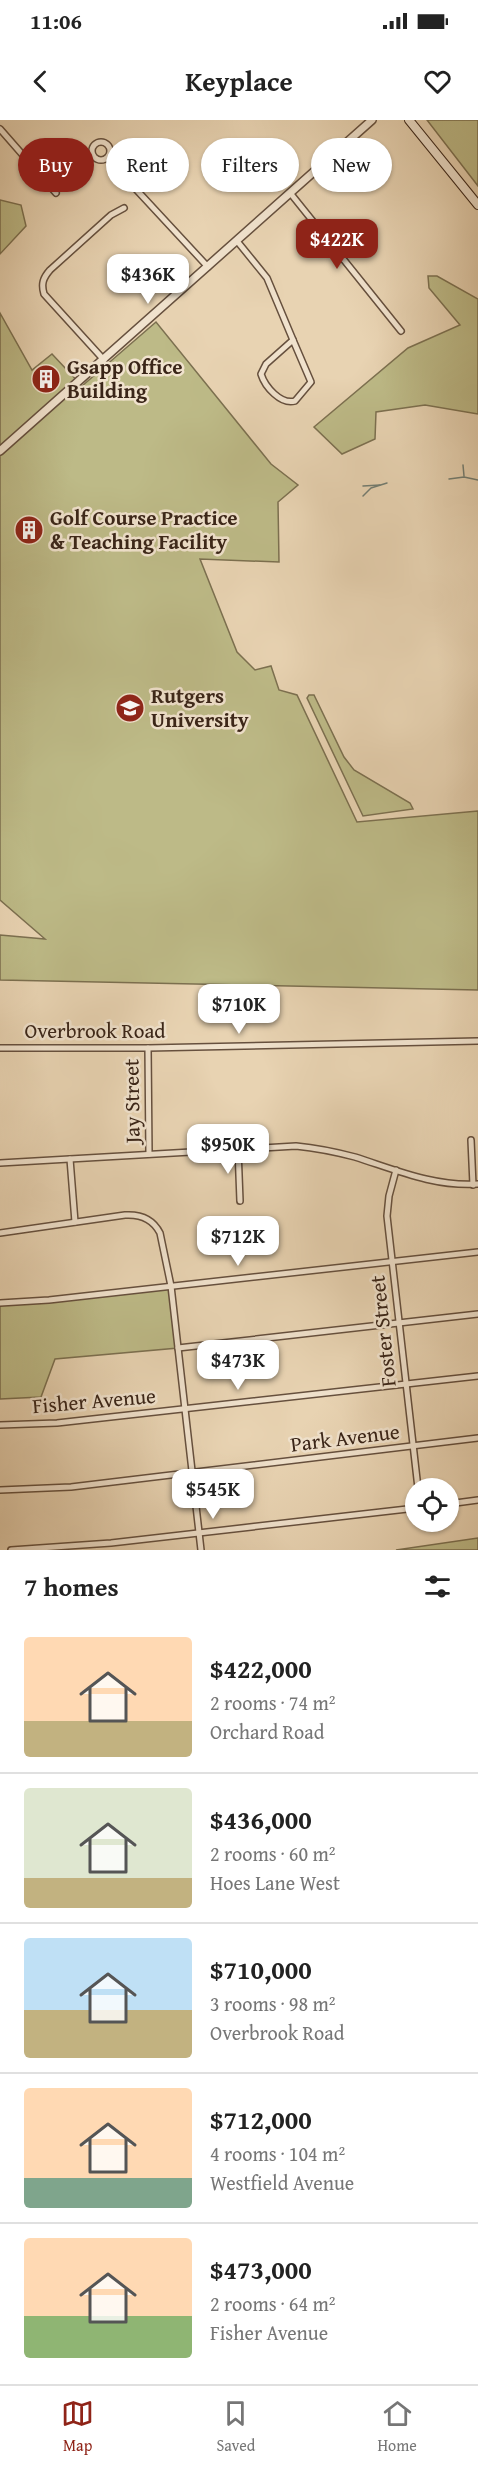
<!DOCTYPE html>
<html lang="en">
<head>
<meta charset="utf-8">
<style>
  body { margin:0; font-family:"Gentium Book Plus",serif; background:#f6f6f6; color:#222; height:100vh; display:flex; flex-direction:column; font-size:22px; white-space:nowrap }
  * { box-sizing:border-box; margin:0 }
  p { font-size:20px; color:#767676 }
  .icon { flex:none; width:33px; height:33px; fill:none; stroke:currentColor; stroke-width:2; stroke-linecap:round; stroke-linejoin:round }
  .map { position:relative; height:1430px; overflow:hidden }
  .drawer { display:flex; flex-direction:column; background:#fff; flex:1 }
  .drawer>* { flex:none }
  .hud { position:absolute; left:18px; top:18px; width:442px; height:54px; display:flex; gap:12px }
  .tools { position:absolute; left:405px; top:1358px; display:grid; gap:12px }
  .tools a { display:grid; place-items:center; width:54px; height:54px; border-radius:50%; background:#fff; box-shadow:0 2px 4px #0004; font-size:30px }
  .price { position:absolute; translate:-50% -51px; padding:0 14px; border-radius:12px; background:#fff; color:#222; font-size:20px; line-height:39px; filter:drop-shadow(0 2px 3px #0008) }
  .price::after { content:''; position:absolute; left:50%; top:36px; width:18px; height:14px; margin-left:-9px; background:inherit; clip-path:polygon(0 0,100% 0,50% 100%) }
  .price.active { background:#8f2418; color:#fff }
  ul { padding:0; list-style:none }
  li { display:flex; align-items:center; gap:18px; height:150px; padding:0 24px }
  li+li { border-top:2px solid #e0e0e0 }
  li span { display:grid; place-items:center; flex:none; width:168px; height:120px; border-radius:6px; color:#555 }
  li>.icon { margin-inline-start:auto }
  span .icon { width:72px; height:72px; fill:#fffc; stroke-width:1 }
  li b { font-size:26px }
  h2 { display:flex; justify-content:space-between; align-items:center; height:72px; padding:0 24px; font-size:26px }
  .tag { padding:0 21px; border-radius:27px; background:#fff; box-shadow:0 2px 4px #0004; font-size:21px; line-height:54px }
  .tag.active { background:#8f2418; color:#fff }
  .status { display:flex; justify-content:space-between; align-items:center; height:42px; padding:0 30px; background:#fff; direction:ltr }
  .status svg { height:16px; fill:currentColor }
  header { display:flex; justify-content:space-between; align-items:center; height:78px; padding:0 24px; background:#fff; font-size:27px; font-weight:700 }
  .tab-bar { display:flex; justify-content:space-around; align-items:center; height:84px; border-top:2px solid #e0e0e0; background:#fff; font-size:16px; color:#767676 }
  .tab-bar a { display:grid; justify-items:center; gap:3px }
  .tab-bar .active { color:#8f2418 }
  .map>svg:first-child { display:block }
</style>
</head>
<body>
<div class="status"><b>11:06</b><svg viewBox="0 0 49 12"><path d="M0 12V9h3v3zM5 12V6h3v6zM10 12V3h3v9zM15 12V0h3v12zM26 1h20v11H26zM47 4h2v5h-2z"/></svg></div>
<header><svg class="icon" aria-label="back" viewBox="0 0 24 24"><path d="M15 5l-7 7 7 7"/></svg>Keyplace<svg class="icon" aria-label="heart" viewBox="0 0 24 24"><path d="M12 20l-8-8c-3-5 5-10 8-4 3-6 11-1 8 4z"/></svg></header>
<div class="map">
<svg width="478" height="1430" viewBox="0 0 478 1430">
  <rect width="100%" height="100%" fill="#e8d3b2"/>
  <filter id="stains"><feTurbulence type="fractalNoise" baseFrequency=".00333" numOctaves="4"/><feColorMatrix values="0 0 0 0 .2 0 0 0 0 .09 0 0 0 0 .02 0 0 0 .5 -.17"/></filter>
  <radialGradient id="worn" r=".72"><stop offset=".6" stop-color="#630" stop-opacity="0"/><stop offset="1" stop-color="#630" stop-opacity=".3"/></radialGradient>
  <g fill="#bdba87" stroke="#7c7050" stroke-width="1.5">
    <path d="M427,0H478V66Z"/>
    <path d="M0,80L21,85L26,106L0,134Z"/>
    <path d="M428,156H437L478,179V294L425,285L376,292L375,319L342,334L314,307L408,228L460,205L429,168Z"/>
    <path d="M0,193L32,250L52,234L82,266L156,202L271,344L298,365L278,382L279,442L200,439L237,532L255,550L271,546L279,570L297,575L357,702L478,691V870L0,860V815L45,819L0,780Z"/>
    <path d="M309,575H314L344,637L354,650L410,683L413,689L363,696L307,578Z"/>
    <path d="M170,1167L178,1228L55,1239L41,1277L0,1279V1182Z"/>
    <path d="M478,1418V1430H396Z"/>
  </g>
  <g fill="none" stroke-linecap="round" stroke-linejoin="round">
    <g stroke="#727d72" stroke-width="1.5">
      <path d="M463,345L464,356"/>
      <path d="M449,359L464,357L478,360"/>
      <path d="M363,366L380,365"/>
      <path d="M363,376L371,368L387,363"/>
    </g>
    <g stroke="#66503e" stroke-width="8">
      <g id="minor">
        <path d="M0,9L56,73"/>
        <circle cx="101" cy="31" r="9"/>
        <path d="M107,38L208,147"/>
        <path d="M291,74L401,211"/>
        <path d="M237,121L267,158L293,220"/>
        <path d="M293,220L311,262L295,281C281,285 265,267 261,254L266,244Z"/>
        <path d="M104,240L44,174C41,164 43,158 50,150L111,95L124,88"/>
        <path d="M0,928H148L478,921"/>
        <path d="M148,928L149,1034"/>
        <path d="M471,1020L473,1065"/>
        <path d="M238,1029L240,1081"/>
        <path d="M70,1039L75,1102"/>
        <path d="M0,1043L296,1026C316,1028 336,1032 355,1037C396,1050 435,1067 478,1064"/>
        <path d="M396,1050L389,1076L387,1096L418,1368"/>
        <path d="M0,1113L125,1095C141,1094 153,1099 160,1113L171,1166L201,1430"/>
        <path d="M0,1183L49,1180L478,1132"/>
        <path d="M178,1228L478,1194"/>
        <path d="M0,1305L57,1303L478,1256"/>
        <path d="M0,1370L71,1367L478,1318"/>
        <path d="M448,1384L478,1380"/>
        <path d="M11,1430L111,1423L416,1388"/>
      </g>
    </g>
    <g stroke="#66503e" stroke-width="10">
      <path id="tertiary" d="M0,331L372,0"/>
    </g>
    <g stroke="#3a2518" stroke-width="10">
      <path id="secondary" d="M409,0L478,85"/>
    </g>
    <use href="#minor" stroke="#f0e2cd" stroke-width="5"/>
    <use href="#tertiary" stroke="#f0e2cd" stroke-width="7"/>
    <use href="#secondary" stroke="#f0e2cd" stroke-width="8"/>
  </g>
  <defs>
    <g id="building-disc" transform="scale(1.5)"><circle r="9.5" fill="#8f2418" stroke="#f0e2cd"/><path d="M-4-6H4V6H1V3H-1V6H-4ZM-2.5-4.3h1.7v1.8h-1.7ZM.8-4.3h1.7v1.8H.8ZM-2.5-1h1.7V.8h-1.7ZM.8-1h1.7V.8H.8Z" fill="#fff"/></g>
    <g id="university-disc" transform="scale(1.5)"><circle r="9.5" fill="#8f2418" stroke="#f0e2cd"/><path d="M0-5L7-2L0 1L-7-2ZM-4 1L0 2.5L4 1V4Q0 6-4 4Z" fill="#fff"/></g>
  </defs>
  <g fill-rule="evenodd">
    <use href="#building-disc" x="46" y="259"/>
    <use href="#building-disc" x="29" y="410"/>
    <use href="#university-disc" x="130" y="588"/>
  </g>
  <g text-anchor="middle" stroke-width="5" stroke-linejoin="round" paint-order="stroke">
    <g font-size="21" font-weight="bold" fill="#3a2518" stroke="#f0e2cd" text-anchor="start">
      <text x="67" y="254">Gsapp Office<tspan x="67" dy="24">Building</tspan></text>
      <text x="50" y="405">Golf Course Practice<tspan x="50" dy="24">&amp; Teaching Facility</tspan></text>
      <text x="151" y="583">Rutgers<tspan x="151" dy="24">University</tspan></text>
    </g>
    <g font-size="21" fill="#3a2518" stroke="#f0e2cd">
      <text x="95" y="918">Overbrook Road</text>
      <text transform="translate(132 981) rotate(-91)" y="7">Jay Street</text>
      <text transform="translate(383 1211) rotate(-96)" y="7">Foster Street</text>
      <text transform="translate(94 1281) rotate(-5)" y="7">Fisher Avenue</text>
      <text transform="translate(345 1318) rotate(-7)" y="7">Park Avenue</text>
    </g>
  </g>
  <rect width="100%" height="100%" filter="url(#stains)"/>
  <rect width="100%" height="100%" fill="url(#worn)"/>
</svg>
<div class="tools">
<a><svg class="icon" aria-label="locate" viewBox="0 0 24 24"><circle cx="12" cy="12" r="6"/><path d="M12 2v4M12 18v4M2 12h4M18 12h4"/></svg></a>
</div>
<b class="price active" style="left:337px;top:150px">$422K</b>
<b class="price" style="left:148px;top:185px">$436K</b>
<b class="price" style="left:239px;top:915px">$710K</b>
<b class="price" style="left:228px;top:1055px">$950K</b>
<b class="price" style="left:238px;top:1147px">$712K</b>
<b class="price" style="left:238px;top:1271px">$473K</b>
<b class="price" style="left:213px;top:1400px">$545K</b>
<div class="hud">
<a class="tag active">Buy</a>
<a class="tag">Rent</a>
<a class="tag">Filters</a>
<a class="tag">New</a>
</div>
</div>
<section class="drawer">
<h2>7 homes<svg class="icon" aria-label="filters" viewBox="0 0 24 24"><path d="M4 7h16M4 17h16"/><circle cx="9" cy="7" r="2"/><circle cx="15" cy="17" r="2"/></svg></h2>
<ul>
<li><span style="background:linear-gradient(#ffd9b3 70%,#c2b280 0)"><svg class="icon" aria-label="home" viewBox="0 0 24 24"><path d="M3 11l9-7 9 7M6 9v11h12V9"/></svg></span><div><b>$422,000</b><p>2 rooms · 74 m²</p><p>Orchard Road</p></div></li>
<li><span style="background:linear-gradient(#dfe7d0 75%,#c2b280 0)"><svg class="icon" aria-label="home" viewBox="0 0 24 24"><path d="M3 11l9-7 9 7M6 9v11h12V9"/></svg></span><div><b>$436,000</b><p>2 rooms · 60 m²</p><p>Hoes Lane West</p></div></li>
<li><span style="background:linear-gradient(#bfe0f5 60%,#c2b280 0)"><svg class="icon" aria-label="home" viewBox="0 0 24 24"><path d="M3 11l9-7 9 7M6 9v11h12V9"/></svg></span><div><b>$710,000</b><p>3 rooms · 98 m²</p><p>Overbrook Road</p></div></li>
<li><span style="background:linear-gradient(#ffd9b3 75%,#7fa58c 0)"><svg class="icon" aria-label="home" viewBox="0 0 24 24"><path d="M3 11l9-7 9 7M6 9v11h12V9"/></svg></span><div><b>$712,000</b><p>4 rooms · 104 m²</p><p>Westfield Avenue</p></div></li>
<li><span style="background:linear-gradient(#ffd9b3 65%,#8fb573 0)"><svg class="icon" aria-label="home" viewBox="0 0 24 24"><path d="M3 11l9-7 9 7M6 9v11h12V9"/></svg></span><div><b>$473,000</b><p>2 rooms · 64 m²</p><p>Fisher Avenue</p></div></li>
</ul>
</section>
<nav class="tab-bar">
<a class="active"><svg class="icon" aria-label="map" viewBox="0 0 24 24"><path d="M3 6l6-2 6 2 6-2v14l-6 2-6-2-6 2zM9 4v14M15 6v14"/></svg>Map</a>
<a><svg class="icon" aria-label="saved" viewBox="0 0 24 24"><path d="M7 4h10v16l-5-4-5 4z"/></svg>Saved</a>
<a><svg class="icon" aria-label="home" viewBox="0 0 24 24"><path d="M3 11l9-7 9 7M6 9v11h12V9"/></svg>Home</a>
</nav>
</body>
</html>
